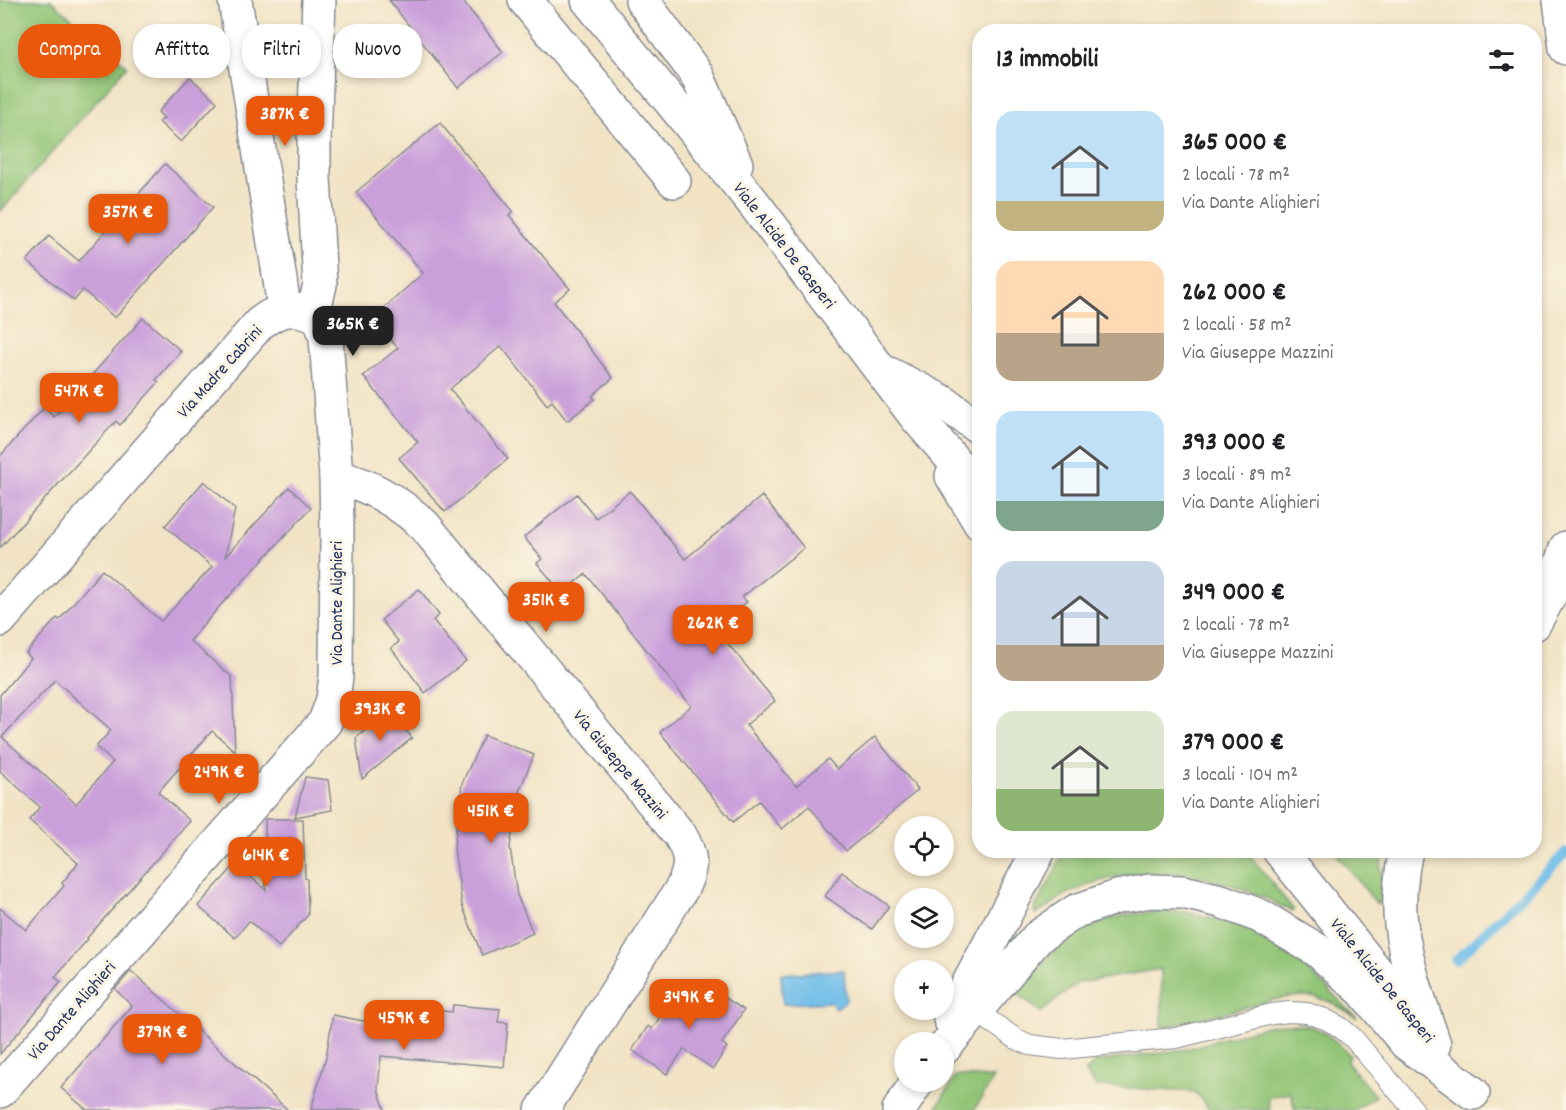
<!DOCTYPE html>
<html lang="it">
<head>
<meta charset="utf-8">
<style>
  body { margin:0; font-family:Dekko,sans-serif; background:#f6f6f6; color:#202124; height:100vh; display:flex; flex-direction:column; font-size:22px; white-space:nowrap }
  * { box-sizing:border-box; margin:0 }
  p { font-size:20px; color:#757577 }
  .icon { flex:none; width:33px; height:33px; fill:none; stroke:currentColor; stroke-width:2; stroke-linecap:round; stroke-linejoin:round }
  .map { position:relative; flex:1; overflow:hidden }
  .details { position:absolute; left:972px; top:24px; width:570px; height:834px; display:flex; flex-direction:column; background:#fff; border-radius:24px; box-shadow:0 3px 9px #0003 }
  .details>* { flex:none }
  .banner { position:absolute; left:18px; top:24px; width:570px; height:54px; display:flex; gap:12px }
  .controls { position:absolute; left:894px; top:816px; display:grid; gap:12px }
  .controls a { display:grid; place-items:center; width:60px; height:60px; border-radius:50%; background:#fff; box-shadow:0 3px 9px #0003; font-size:30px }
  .price { position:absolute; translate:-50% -51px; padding:0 14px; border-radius:12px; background:#ea580c; color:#fff; font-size:20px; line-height:39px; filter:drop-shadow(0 2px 3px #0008) }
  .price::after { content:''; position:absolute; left:50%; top:36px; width:18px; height:14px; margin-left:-9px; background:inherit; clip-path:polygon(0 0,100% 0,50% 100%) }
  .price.current { background:#222; color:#fff }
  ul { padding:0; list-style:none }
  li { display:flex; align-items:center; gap:18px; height:150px; padding:0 24px }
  li span { display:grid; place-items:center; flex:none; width:168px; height:120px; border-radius:18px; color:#555 }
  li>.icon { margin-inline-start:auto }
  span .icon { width:72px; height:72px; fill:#fffc; stroke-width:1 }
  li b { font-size:26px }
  h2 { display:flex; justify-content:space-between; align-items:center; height:72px; padding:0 24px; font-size:26px }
  .pill { padding:0 21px; border-radius:24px; background:#fff; box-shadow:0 3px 9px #0003; font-size:21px; line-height:54px }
  .pill.current { background:#ea580c; color:#fff }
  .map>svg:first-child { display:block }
</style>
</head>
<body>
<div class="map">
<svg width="1566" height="1110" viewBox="0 0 1566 1110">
  <rect width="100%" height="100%" fill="#fcf5e5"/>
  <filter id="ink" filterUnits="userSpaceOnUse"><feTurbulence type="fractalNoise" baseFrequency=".0167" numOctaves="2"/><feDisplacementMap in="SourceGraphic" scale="12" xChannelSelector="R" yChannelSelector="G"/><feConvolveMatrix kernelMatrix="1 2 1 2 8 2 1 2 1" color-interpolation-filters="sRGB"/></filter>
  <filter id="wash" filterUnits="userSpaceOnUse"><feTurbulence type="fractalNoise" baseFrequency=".008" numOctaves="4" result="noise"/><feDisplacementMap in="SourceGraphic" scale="24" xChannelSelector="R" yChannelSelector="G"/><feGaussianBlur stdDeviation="1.35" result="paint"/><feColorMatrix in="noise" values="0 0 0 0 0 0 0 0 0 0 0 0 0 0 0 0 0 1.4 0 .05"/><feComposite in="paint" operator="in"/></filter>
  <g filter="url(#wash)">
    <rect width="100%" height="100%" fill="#f1e3c4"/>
    <g fill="#91c576" stroke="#567a6a" stroke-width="1.5">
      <path d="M0,0H51L127,66L0,212Z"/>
      <path d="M1063,851H1246L1293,909L1294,911H1291C1219,872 1143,857 1067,894C1056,900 1047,909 1036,914L1034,912V909L1054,873Z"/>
      <path d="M1334,851H1384L1381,865L1382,902L1377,904Z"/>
      <path d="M1184,912C1221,918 1260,930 1290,954C1314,974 1336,997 1357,1018C1343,1009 1329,999 1312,997C1290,994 1269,1001 1248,1007C1219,1014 1191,1022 1162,1027L1161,969L1078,983L1041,1012L1018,994C1027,982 1036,969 1047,958C1066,936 1104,918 1132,914C1149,912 1167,912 1184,912Z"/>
      <path d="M1281,1024C1315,1023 1327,1031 1350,1056L1346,1061L1375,1096L1355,1110H1295L1291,1093L1268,1097L1270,1110H1210L1195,1092L1096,1086L1085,1073L1095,1062L1186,1049L1267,1026Z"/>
      <path d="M956,1076L994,1078L974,1110H935Z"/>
    </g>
    <path fill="#6fbde9" stroke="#4576a4" stroke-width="1.5" d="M844,970L846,1001L835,1009L831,1002L783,1004L781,974Z"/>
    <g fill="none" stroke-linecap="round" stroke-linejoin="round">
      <path stroke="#6fbde9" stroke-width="10" d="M1456,960L1546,873L1566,852"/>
    </g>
    <g id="blocks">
      <g fill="#caa0db" fill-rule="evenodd">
        <path d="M389,0H462L503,52L458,88Z"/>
        <path d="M190,77L217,102L181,142L159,122L164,118L158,112Z"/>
        <path d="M440,123L513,211L509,215L570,289L554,302L613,378L592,396L595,399L567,421L552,401L547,405L501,346L450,389L508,459L445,512L399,458L418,442L363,376L398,348L372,319L423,273L356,192Z"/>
        <path d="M165,164L213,207L115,318L83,290L74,301L27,261L49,236L79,261Z"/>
        <path d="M143,318L181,351L156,380L159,382L120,425L116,421L0,548V456L44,408L54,417Z"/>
        <path d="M204,481L235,509L225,557L289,487L311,508L219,607L190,641L232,677L235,751L212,731L158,792L190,821L87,938L88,939L55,977L61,982L0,1054V908L26,930L64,886L62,883L78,863L29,820L40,807L0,771V695L31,658L26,653L57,618L59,620L102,570L161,621L212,567L165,526ZM55,680L111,730L96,747L113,762L76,804L2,737Z"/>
        <path d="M630,491L685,559L762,496L804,548L742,597L747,602L714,627L775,701L746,725L796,786L828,759L837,769L875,737L918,790L846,851L809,806L782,829L759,801L733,822L660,732L691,706L586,574L562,593L537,563L542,559L524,537L577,494L596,518Z"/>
        <path d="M419,589L439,615L433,620L466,661L425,693L391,648L399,642L381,620Z"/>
        <path d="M390,710L412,738L362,779L356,738Z"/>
        <path d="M484,735L534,755L518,794L510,847L517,895L533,933L482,955L462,905L454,847L462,783Z"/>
        <path d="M305,777L328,780L332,810L295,817Z"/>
        <path d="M265,819H303L305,878L307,879L308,915L279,947L249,921L235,938L198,906L236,864L266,890Z"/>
        <path d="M842,872L889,906L872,929L825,896Z"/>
        <path d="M131,971L193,1026L288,1110H87L61,1088L132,1006L115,989Z"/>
        <path d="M680,987L703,1002L712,989L744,1010L722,1043L727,1047L713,1069L684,1049L667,1074L632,1050L648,1026L652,1029Z"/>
        <path d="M453,1005L500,1009L498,1022L508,1023L504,1067L381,1056L378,1089L385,1110H311L326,1057L333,1015L403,1029L405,1007L452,1012Z"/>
      </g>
    </g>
  </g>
  <g filter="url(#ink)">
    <use href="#blocks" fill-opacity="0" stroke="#868991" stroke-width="1.5"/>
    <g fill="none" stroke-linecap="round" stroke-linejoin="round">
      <g stroke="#868991" stroke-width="22">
        <path id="service" d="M967,1005L1016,1039L1030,1045L1062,1049L1176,1038L1272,1014L1289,1012L1307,1013L1325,1019L1340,1027L1353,1038L1414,1110"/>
      </g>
      <g stroke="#868991" stroke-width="36">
        <g id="minor">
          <path d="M235,0L280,280L284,309"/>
          <path d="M525,0L674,181"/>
          <path d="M1560,0L1566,48"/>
          <path d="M313,314L320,285L314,178V142L319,0"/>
          <path d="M336,477C370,484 398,502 424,525L680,835C692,856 693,866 682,888L542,1110"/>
          <path d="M0,620L260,323C275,312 288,306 306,312C311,313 316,315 319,319C323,324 324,332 326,338L336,477L337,531L336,676L333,700L325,722L0,1091"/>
          <path d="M1534,624L1552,591L1566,548"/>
        </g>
      </g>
      <g stroke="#868991" stroke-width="36">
        <path id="tertiary" d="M899,1110L917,1082"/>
      </g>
      <g stroke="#868991" stroke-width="36">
        <g id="primary">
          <path d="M588,0L752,201L917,418L980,491"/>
          <path d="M642,0L697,75L736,164"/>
          <path d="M889,374L943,402L980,428"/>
          <path d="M952,476L980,523"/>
          <path d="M1279,850L1406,1008"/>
          <path d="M1406,850C1401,872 1398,903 1401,924C1406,966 1421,1005 1434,1044"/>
          <path d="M950,1019L1039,850"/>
          <path d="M944,1048L1038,937L1076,911L1117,897L1150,891L1183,892L1221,901L1260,916L1317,950L1363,991L1406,1043L1473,1093"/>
        </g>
      </g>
      <use href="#service" stroke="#fff" stroke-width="20"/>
      <use href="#minor" stroke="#fff" stroke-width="33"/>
      <use href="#tertiary" stroke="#fff" stroke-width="33"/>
      <use href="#primary" stroke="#fff" stroke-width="33"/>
    </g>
  </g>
  <g text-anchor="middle" stroke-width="6" stroke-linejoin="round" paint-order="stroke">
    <g font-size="18" fill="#1b2f5e" stroke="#fcf5e5">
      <text transform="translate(785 245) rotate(52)" y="6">Viale Alcide De Gasperi</text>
      <text transform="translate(219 371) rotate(-48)" y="6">Via Madre Cabrini</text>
      <text transform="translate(336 603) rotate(-90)" y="6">Via Dante Alighieri</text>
      <text transform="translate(621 764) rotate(50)" y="6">Via Giuseppe Mazzini</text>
      <text transform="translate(1383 980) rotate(51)" y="6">Viale Alcide De Gasperi</text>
      <text transform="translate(71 1010) rotate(-49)" y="6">Via Dante Alighieri</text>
    </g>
  </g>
</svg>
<div class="controls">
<a><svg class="icon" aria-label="locate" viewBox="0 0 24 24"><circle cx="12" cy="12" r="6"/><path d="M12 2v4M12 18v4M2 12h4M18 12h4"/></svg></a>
<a><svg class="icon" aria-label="layers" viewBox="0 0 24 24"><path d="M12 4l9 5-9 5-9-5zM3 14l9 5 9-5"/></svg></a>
<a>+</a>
<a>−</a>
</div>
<b class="price" style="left:285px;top:147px">387K €</b>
<b class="price" style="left:128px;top:245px">357K €</b>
<b class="price current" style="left:353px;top:357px">365K €</b>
<b class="price" style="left:79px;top:424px">547K €</b>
<b class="price" style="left:546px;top:633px">351K €</b>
<b class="price" style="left:713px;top:656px">262K €</b>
<b class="price" style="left:380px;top:742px">393K €</b>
<b class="price" style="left:219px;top:805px">249K €</b>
<b class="price" style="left:491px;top:844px">451K €</b>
<b class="price" style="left:266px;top:888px">614K €</b>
<b class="price" style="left:689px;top:1030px">349K €</b>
<b class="price" style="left:404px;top:1051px">459K €</b>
<b class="price" style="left:162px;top:1065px">379K €</b>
<div class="banner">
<a class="pill current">Compra</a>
<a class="pill">Affitta</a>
<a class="pill">Filtri</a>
<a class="pill">Nuovo</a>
</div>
<section class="details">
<h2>13 immobili<svg class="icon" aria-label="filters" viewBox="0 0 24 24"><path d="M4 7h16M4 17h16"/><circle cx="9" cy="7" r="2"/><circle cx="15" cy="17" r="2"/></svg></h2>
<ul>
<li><span style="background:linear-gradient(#bfe0f5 75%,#c2b280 0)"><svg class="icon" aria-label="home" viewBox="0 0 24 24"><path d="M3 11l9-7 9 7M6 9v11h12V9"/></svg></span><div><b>365 000 €</b><p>2 locali · 78 m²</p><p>Via Dante Alighieri</p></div></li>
<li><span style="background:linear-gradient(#ffd9b3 60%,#b9a48a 0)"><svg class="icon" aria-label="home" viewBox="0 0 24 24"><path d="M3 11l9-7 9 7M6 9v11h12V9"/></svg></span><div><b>262 000 €</b><p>2 locali · 58 m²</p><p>Via Giuseppe Mazzini</p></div></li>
<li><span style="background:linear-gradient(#bfe0f5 75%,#7fa58c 0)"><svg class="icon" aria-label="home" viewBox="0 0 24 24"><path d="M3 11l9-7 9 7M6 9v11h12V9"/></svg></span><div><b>393 000 €</b><p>3 locali · 89 m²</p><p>Via Dante Alighieri</p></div></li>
<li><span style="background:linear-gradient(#c9d6e8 70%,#b9a48a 0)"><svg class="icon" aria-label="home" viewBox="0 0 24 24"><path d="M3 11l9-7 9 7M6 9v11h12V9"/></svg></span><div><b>349 000 €</b><p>2 locali · 78 m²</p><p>Via Giuseppe Mazzini</p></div></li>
<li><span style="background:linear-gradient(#dfe7d0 65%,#8fb573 0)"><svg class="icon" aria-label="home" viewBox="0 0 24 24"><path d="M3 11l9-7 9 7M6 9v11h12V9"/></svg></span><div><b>379 000 €</b><p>3 locali · 104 m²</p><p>Via Dante Alighieri</p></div></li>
</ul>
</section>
</div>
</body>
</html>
